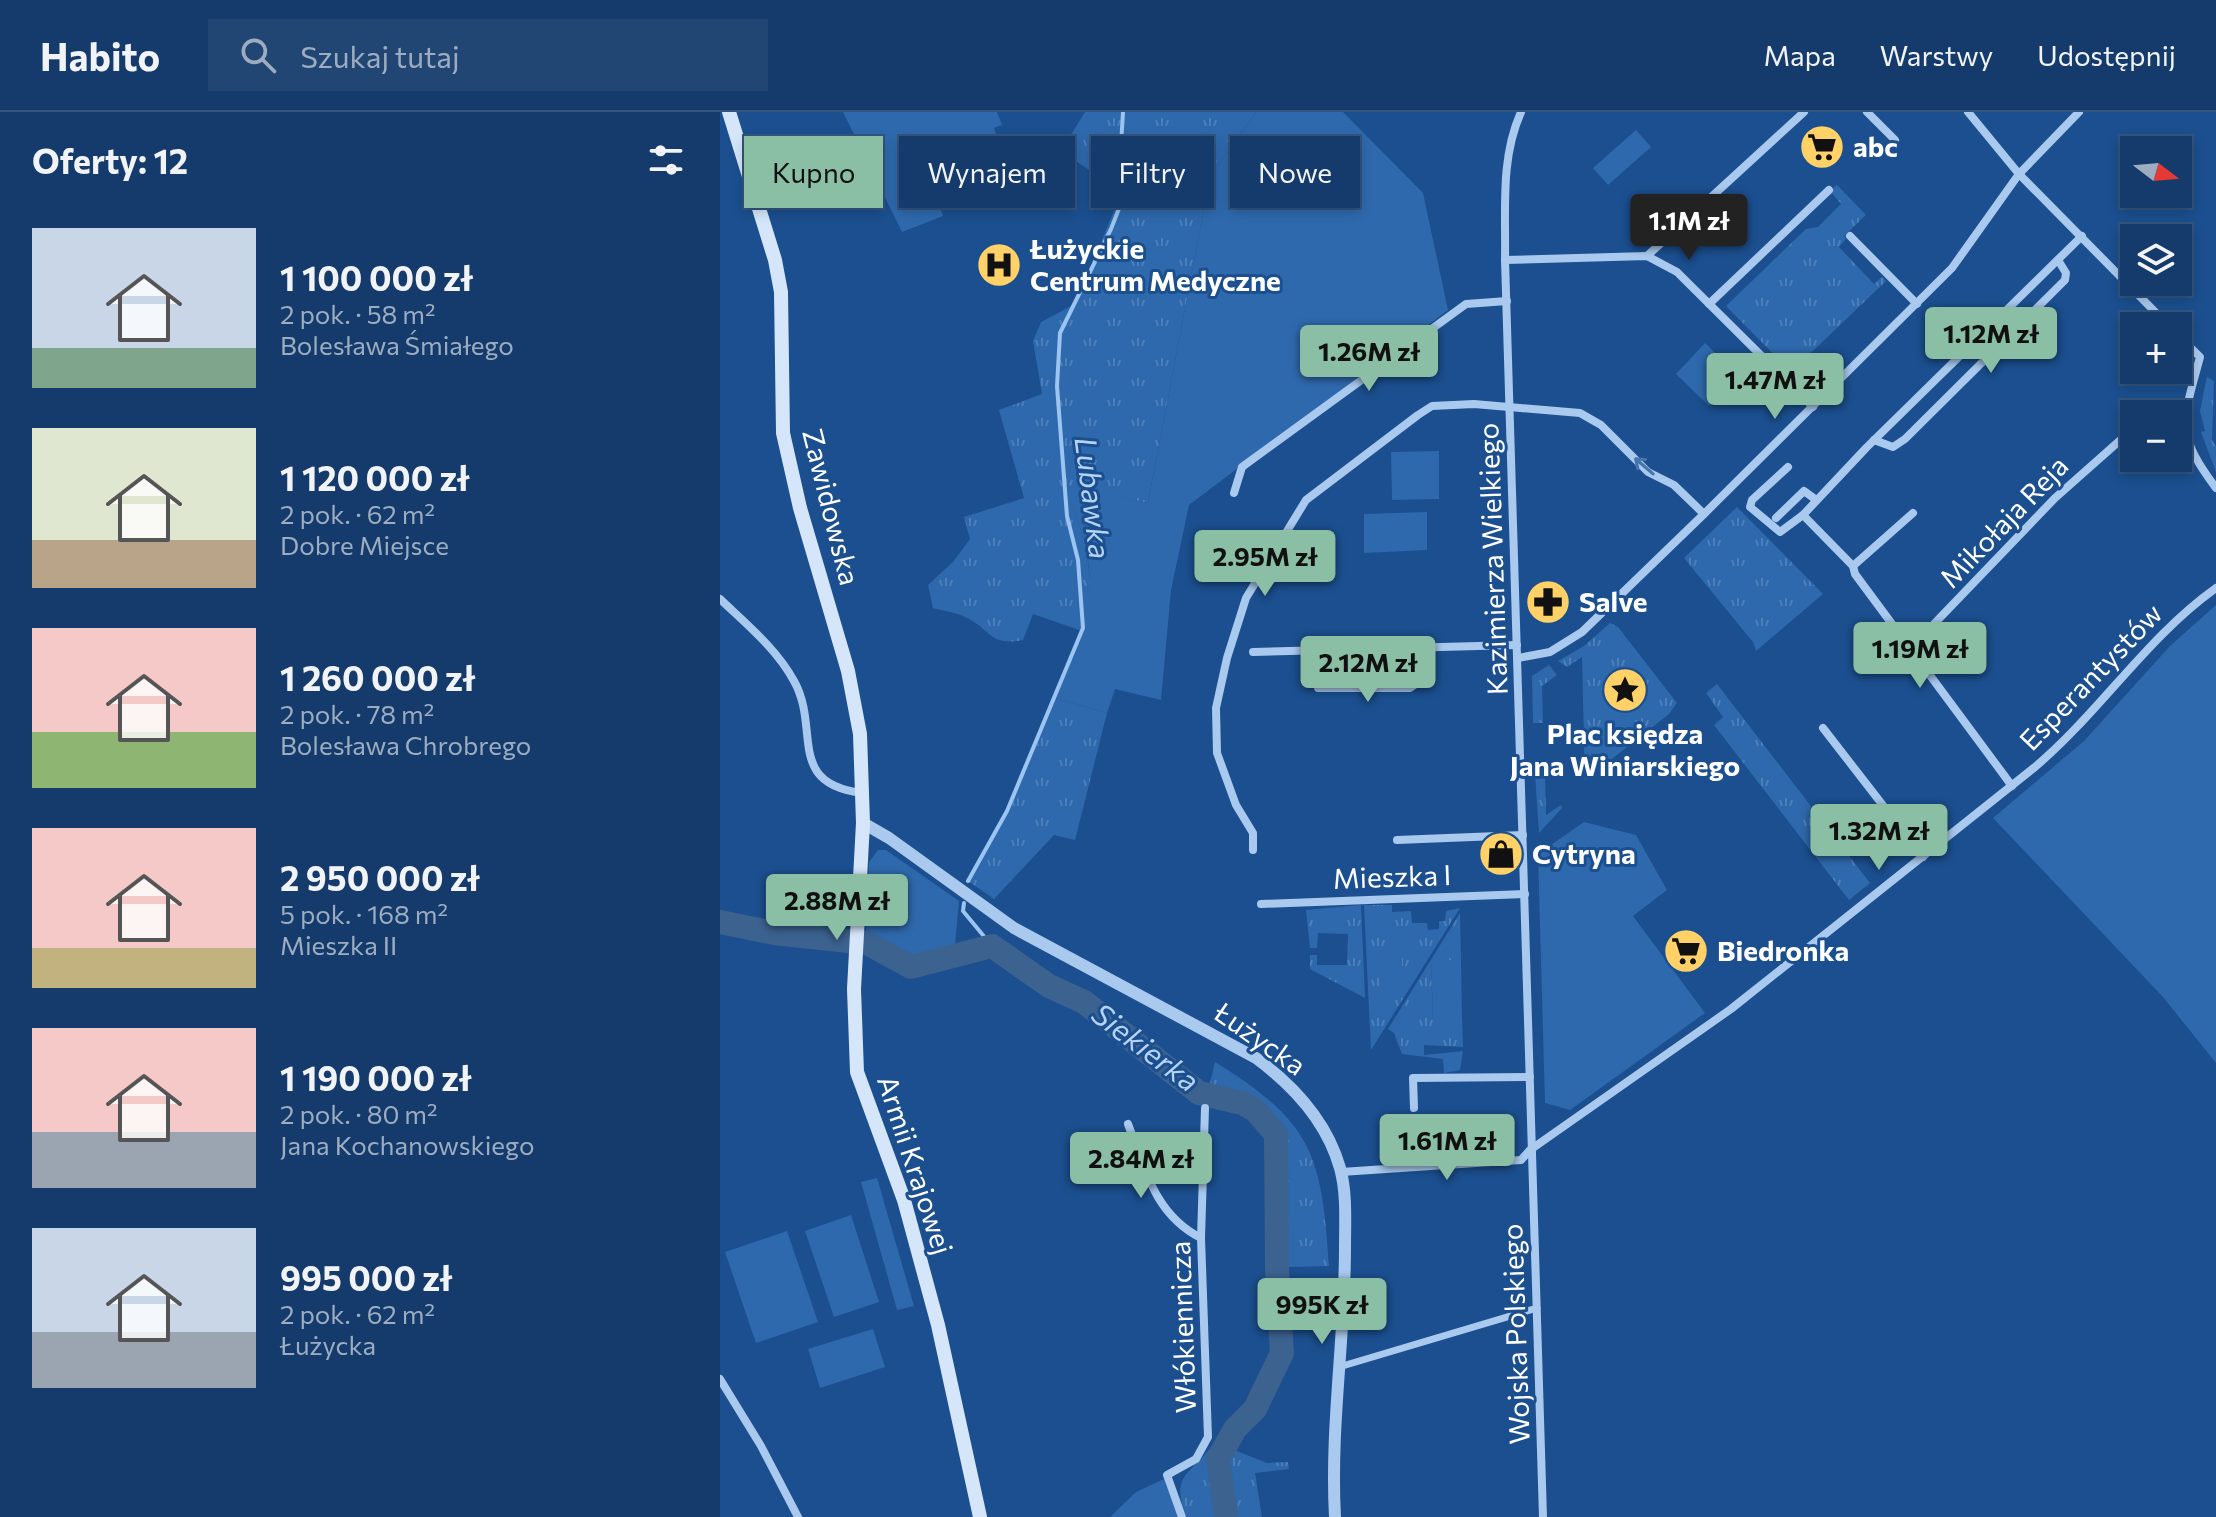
<!DOCTYPE html>
<html lang="pl">
<head>
<meta charset="utf-8">
<style>
  body { margin:0; font-family:Commissioner,sans-serif; background:#214673; color:#f1f3f6; height:100vh; display:flex; flex-direction:column; font-size:30px; white-space:nowrap }
  * { box-sizing:border-box; margin:0 }
  p { font-size:26px; color:#9dadc1 }
  .icon { flex:none; width:44px; height:44px; fill:none; stroke:currentColor; stroke-width:2; stroke-linecap:round; stroke-linejoin:round }
  .map { position:relative; flex:1; overflow:hidden }
  .details { display:flex; flex-direction:column; background:#143b6b; width:720px }
  .details>* { flex:none }
  .hud { position:absolute; left:24px; top:24px; width:760px; height:72px; display:flex; gap:16px }
  .needle { width:52px; rotate:106deg }
  .fabs { position:absolute; left:1400px; top:24px; display:grid; gap:16px }
  .fabs a { display:grid; place-items:center; width:72px; height:72px; border-radius:0px; background:#143b6b; box-shadow:0 4px 12px #0003,0 0 0 2px #33557e; font-size:40px }
  .price { position:absolute; translate:-50% -68px; padding:0 18px; border-radius:8px; background:#8abfa5; color:#111; font-size:26px; line-height:52px; filter:drop-shadow(0 2px 4px #0008) }
  .price::after { content:''; position:absolute; left:50%; top:48px; width:24px; height:18px; margin-left:-12px; background:inherit; clip-path:polygon(0 0,100% 0,50% 100%) }
  .price.active { background:#222; color:#fff }
  ul { padding:0; list-style:none }
  li { display:flex; align-items:center; gap:24px; height:200px; padding:0 32px }
  li span { display:grid; place-items:center; flex:none; width:224px; height:160px; border-radius:0px; color:#555 }
  li>.icon { margin-inline-start:auto }
  span .icon { width:96px; height:96px; fill:#fffc; stroke-width:1 }
  li b { font-size:34px }
  h2 { display:flex; justify-content:space-between; align-items:center; height:96px; padding:0 32px; font-size:34px }
  .chip { padding:0 28px; border-radius:0px; background:#143b6b; box-shadow:0 4px 12px #0003,0 0 0 2px #33557e; font-size:28px; line-height:72px }
  .chip.active { background:#8abfa5; color:#111 }
  header { display:flex; align-items:center; gap:48px; box-sizing:border-box; height:112px; padding:0 40px; background:#143b6b; border-bottom:2px solid #33557e }
  header strong { font-size:38px }
  nav { display:flex; gap:44px; margin-inline-start:auto; font-size:28px }
  .search { width:560px; height:72px; background:#214673; display:flex; align-items:center; gap:20px; box-sizing:border-box; padding:0 28px; border-radius:0px; color:#9dadc1; font-size:30px }
  main { display:flex; flex:1; min-height:0 }
  .map>svg:first-child { display:block }
</style>
</head>
<body>
<header>
<strong>Habito</strong>
<div class="search"><svg class="icon" aria-label="search" viewBox="0 0 24 24"><circle cx="10" cy="10" r="6"/><path d="M15 15l6 6"/></svg>Szukaj tutaj</div>
<nav><a>Mapa</a><a>Warstwy</a><a>Udostępnij</a></nav>
</header>
<main>
<section class="details">
<h2>Oferty: 12<svg class="icon" aria-label="filters" viewBox="0 0 24 24"><path d="M4 7h16M4 17h16"/><circle cx="9" cy="7" r="2"/><circle cx="15" cy="17" r="2"/></svg></h2>
<ul>
<li><span style="background:linear-gradient(#c9d6e8 75%,#7fa58c 0)"><svg class="icon" aria-label="home" viewBox="0 0 24 24"><path d="M3 11l9-7 9 7M6 9v11h12V9"/></svg></span><div><b>1 100 000 zł</b><p>2 pok. · 58 m²</p><p>Bolesława Śmiałego</p></div></li>
<li><span style="background:linear-gradient(#dfe7d0 70%,#b9a48a 0)"><svg class="icon" aria-label="home" viewBox="0 0 24 24"><path d="M3 11l9-7 9 7M6 9v11h12V9"/></svg></span><div><b>1 120 000 zł</b><p>2 pok. · 62 m²</p><p>Dobre Miejsce</p></div></li>
<li><span style="background:linear-gradient(#f6c9c9 65%,#8fb573 0)"><svg class="icon" aria-label="home" viewBox="0 0 24 24"><path d="M3 11l9-7 9 7M6 9v11h12V9"/></svg></span><div><b>1 260 000 zł</b><p>2 pok. · 78 m²</p><p>Bolesława Chrobrego</p></div></li>
<li><span style="background:linear-gradient(#f6c9c9 75%,#c2b280 0)"><svg class="icon" aria-label="home" viewBox="0 0 24 24"><path d="M3 11l9-7 9 7M6 9v11h12V9"/></svg></span><div><b>2 950 000 zł</b><p>5 pok. · 168 m²</p><p>Mieszka II</p></div></li>
<li><span style="background:linear-gradient(#f6c9c9 65%,#9aa5b1 0)"><svg class="icon" aria-label="home" viewBox="0 0 24 24"><path d="M3 11l9-7 9 7M6 9v11h12V9"/></svg></span><div><b>1 190 000 zł</b><p>2 pok. · 80 m²</p><p>Jana Kochanowskiego</p></div></li>
<li><span style="background:linear-gradient(#c9d6e8 65%,#9aa5b1 0)"><svg class="icon" aria-label="home" viewBox="0 0 24 24"><path d="M3 11l9-7 9 7M6 9v11h12V9"/></svg></span><div><b>995 000 zł</b><p>2 pok. · 62 m²</p><p>Łużycka</p></div></li>
</ul>
</section>
<div class="map">
<svg width="1496" height="1405" viewBox="0 0 1496 1405">
  <defs>
    <pattern id="grass-tufts" width="24" height="20" patternUnits="userSpaceOnUse" patternTransform="scale(2)"><rect width="24" height="20" fill="#2e69ad"/><path d="M3 7l-1-3M5 7V3M7 7l1-3M15 17l-1-3M17 17v-4M19 17l1-3" fill="none" stroke="#4d80b9"/></pattern>
  </defs>
  <rect width="100%" height="100%" fill="#1b4f8f"/>
  <g fill="url(#grass-tufts)">
    <path d="M365,0H536L490,65L428,391L344,373C365,423 379,465 362,519L313,502L303,528C269,535 270,516 245,505C235,500 223,499 213,496L208,473L233,450L250,427L244,405L304,386L279,298L322,282L313,229L321,210L355,192L402,80L341,39Z"/>
    <path d="M1117,73L1146,103L1124,124L1126,127L1119,135L1154,172L1162,165L1166,169L1071,260L1006,194L1086,117L1098,115L1121,92L1110,79Z"/>
    <path d="M1487,265L1494,269L1492,328L1496,334V360L1481,320L1485,319L1480,299Z"/>
    <path d="M1017,395L1103,482L1036,539L1033,530L964,446Z"/>
    <path d="M890,511L898,515L957,591L949,602L865,668L862,545L847,555L838,549L864,534Z"/>
    <path d="M829,553L837,563L822,574L823,611H813L812,564Z"/>
    <path d="M997,572L1150,771L1129,788L994,613L1003,605L986,581Z"/>
    <path d="M332,585L387,601L355,728L334,723L274,787L248,769L287,699Z"/>
    <path d="M825,660L826,703L841,693L842,696L819,721L815,661Z"/>
    <path d="M641,793L645,886L590,857V843H597V853H627L628,822L598,821L597,836H590L586,798Z"/>
    <path d="M644,793H672V800L691,799L692,811H707L708,818L719,817V809H725L726,799L740,796L651,938Z"/>
    <path d="M740,801L741,848L711,849L713,907H742L743,935L704,933V943L743,939L740,958L724,961L723,947L682,942L674,921L668,917Z"/>
    <path d="M495,950C592,1010 602,1042 609,1154L565,1155L558,1018C540,991 519,983 490,971Z"/>
    <path d="M492,1334L498,1405H467C450,1363 469,1364 492,1334Z"/>
    <path d="M509,1336L547,1351L568,1350L569,1357L535,1361L542,1405H511L503,1366Z"/>
  </g>
  <g fill="#2e69ad">
    <path d="M123,0H277L282,13L274,16L279,30L266,35L275,60L289,56L288,59L281,72L259,84L256,75L218,89L223,104L182,120Z"/>
    <path d="M536,0H623L703,81L728,198L469,393L451,478L441,588L395,577L387,601L332,585C374,493 385,468 343,372L428,391L490,65Z"/>
    <path d="M916,18L931,35L888,73L873,56Z"/>
    <path d="M985,231L1018,263L989,294L956,262Z"/>
    <path d="M719,339V387L672,388L671,340Z"/>
    <path d="M707,400V438L644,441V402Z"/>
    <path d="M1496,493V951L1443,885L1273,706L1364,629L1450,534Z"/>
    <path d="M864,710L916,723L947,778L913,804L985,901L850,998L825,991L818,742Z"/>
    <path d="M158,738H166L239,789L235,833L194,844L146,820L149,750Z"/>
    <rect x="660" y="836" width="22" height="42"/>
    <path d="M711,848H741L742,907H713Z"/>
    <path d="M157,1066L194,1194L177,1198L141,1070Z"/>
    <path d="M131,1103L159,1190L114,1205L85,1119Z"/>
    <path d="M67,1119L98,1210L36,1231L5,1140Z"/>
    <path d="M153,1217L165,1255L100,1276L88,1237Z"/>
    <path d="M444,1367L458,1405H390L416,1380Z"/>
  </g>
  <g fill="none" stroke-linecap="round" stroke-linejoin="round">
    <g stroke="#9cc4f0" stroke-width="4">
      <path d="M248,769L287,699L363,516L358,448L347,404L337,274L340,221L391,117L409,71L401,33L403,0"/>
      <path d="M244,791L243,799L272,834"/>
    </g>
    <path stroke="#3c6290" stroke-width="24" d="M0,810L54,821L147,831L191,855L272,834L329,874L364,890L479,981L522,991L535,998L556,1022L557,1157L562,1241L535,1297L515,1317L498,1347L506,1405"/>
    <path stroke="#a9c9ee" stroke-width="7" d="M619,1255L817,1196"/>
    <g stroke="#a9c9ee" stroke-width="8">
      <path d="M801,0C780,47 786,98 785,148L823,1405"/>
      <path d="M1147,0L1175,28"/>
      <path d="M1248,0L1299,62L1449,214"/>
      <path d="M1130,124L1197,192"/>
      <path d="M927,144L1084,0"/>
      <path d="M785,148L927,144L957,160L1093,295"/>
      <path d="M989,192L1109,78"/>
      <path d="M1458,223L1480,245C1463,309 1454,320 1496,376"/>
      <path d="M1154,328L1173,335L1185,327L1345,168L1346,161L1338,148"/>
      <path d="M1068,355L1032,388L1030,395L1060,420L1083,403"/>
      <path d="M514,381L522,355L746,192L787,189"/>
      <path d="M1193,401L1133,454L1083,403L1147,335L1362,124"/>
      <path d="M1056,406L1084,379L1095,387"/>
      <path d="M1133,454L1135,462L1292,674"/>
      <path d="M0,487C26,512 56,536 74,569C101,617 65,672 143,681"/>
      <path d="M1189,538L1335,386L1414,316"/>
      <path d="M595,539L598,576H690L700,569L701,535"/>
      <path d="M533,540L797,533"/>
      <path d="M798,546L830,540L862,520L984,402L1232,156L1299,62L1359,0"/>
      <path d="M1103,616L1203,745"/>
      <path d="M677,728L803,723"/>
      <path d="M533,738V721L516,693L497,641L496,596L507,546L526,486L586,388L698,303L712,294L754,292L860,301L881,313L928,360L954,373L984,402"/>
      <path d="M541,792L805,782"/>
      <path d="M694,996L693,966L810,965"/>
      <path d="M408,1012C425,1057 435,1103 481,1126"/>
      <path d="M621,1060L801,1048L810,1038L1011,897L1315,655C1380,600 1427,525 1496,476"/>
      <path d="M0,1267L41,1334L78,1405"/>
      <path d="M462,1405L447,1363L476,1347L488,1325L481,1126L485,996"/>
    </g>
    <path stroke="#a9c9ee" stroke-width="12" d="M143,711L169,726L294,816L536,946C574,974 607,1010 620,1056C627,1081 625,1110 625,1136C625,1226 610,1315 615,1405"/>
    <path stroke="#d6e6fa" stroke-width="14" d="M9,0L55,148L61,180L63,321L80,396L128,559L140,622L143,711L134,877L137,960L184,1088L218,1213L260,1405"/>
  </g>
  <defs><path id="oneway-shaft" d="M-6 0H5M1.5-3L5.5 0L1.5 3" fill="none" stroke-width="1.6" stroke-linecap="round" stroke-linejoin="round" transform="scale(2)"/></defs>
  <use stroke="#4674ac" href="#oneway-shaft" transform="translate(924 354) rotate(-139)"/>
  <defs>
    <g id="supermarket-disc" transform="scale(2.3)"><circle r="9.5" fill="#ffd166" stroke="#1b4f8f"/><path d="M-6-5.5h2.5l.6 2H6L4.5 2H-2.5L-4.4-4H-6ZM-1.5 3.2a1.3 1.3 0 1 0 .1 0ZM3 3.2a1.3 1.3 0 1 0 .1 0Z" fill="#111"/></g>
    <g id="hospital-disc" transform="scale(2.3)"><circle r="9.5" fill="#ffd166" stroke="#1b4f8f"/><path d="M-5-5h3v3.5h4V-5h3V5h-3V1.5h-4V5h-3Z" fill="#111"/></g>
    <g id="pharmacy-disc" transform="scale(2.3)"><circle r="9.5" fill="#ffd166" stroke="#1b4f8f"/><path d="M-2-6h4v4h4v4h-4v4h-4v-4h-4v-4h4Z" fill="#111"/></g>
    <g id="sight-disc" transform="scale(2.3)"><circle r="9.5" fill="#ffd166" stroke="#1b4f8f"/><path d="M0-6L1.8-2.2L6-1.7L2.9 1.2L3.7 5.4L0 3.3L-3.7 5.4L-2.9 1.2L-6-1.7L-1.8-2.2Z" fill="#111"/></g>
    <g id="shop-disc" transform="scale(2.3)"><circle r="9.5" fill="#ffd166" stroke="#1b4f8f"/><path d="M-5-2.5h2.3a2.7 3.5 0 0 1 5.4 0H5L5.5 6h-11ZM-1.5-2.5h3a1.5 2.3 0 0 0-3 0Z" fill="#111"/></g>
  </defs>
  <g fill-rule="evenodd">
    <use href="#supermarket-disc" x="1102" y="35"/>
    <use href="#hospital-disc" x="279" y="153"/>
    <use href="#pharmacy-disc" x="828" y="490"/>
    <use href="#sight-disc" x="905" y="578"/>
    <use href="#shop-disc" x="781" y="742"/>
    <use href="#supermarket-disc" x="966" y="839"/>
  </g>
  <g text-anchor="middle" stroke-width="6" stroke-linejoin="round" paint-order="stroke">
    <g font-size="28" font-weight="bold" fill="#fff" stroke="#1b4f8f" text-anchor="start">
      <text x="1133" y="45">abc</text>
      <text x="310" y="147">Łużyckie<tspan x="310" dy="32">Centrum Medyczne</tspan></text>
      <text x="859" y="500">Salve</text>
      <text x="905" y="632" text-anchor="middle">Plac księdza<tspan x="905" dy="32">Jana Winiarskiego</tspan></text>
      <text x="812" y="752">Cytryna</text>
      <text x="997" y="849">Biedronka</text>
    </g>
    <g font-size="28" fill="#fff" stroke="#1b4f8f">
      <text transform="translate(111 395) rotate(76)" y="10">Zawidowska</text>
      <text transform="translate(1284 410) rotate(-46)" y="10">Mikołaja Reja</text>
      <text transform="translate(773 447) rotate(-92)" y="10">Kazimierza Wielkiego</text>
      <text transform="translate(1371 565) rotate(-46)" y="10">Esperantystów</text>
      <text transform="translate(672 765) rotate(-2)" y="10">Mieszka I</text>
      <text transform="translate(540 927) rotate(35)" y="10">Łużycka</text>
      <text transform="translate(195 1053) rotate(72)" y="10">Armii Krajowej</text>
      <text transform="translate(463 1215) rotate(-92)" y="10">Włókiennicza</text>
      <text transform="translate(796 1222) rotate(-92)" y="10">Wojska Polskiego</text>
    </g>
    <g font-size="30" font-style="italic" fill="#b5d3f5" stroke="#1b4f8f">
      <text transform="translate(372 386) rotate(83)" y="10">Lubawka</text>
      <text transform="translate(425 936) rotate(37)" y="10">Siekierka</text>
    </g>
  </g>
</svg>
<div class="fabs">
<a><svg class="needle" viewBox="-14 -14 28 28"><path d="M0-13l5 13h-10z" fill="#e53935"/><path d="M0 13l5-13h-10z" fill="#9dadc1"/></svg></a>
<a><svg class="icon" aria-label="layers" viewBox="0 0 24 24"><path d="M12 4l9 5-9 5-9-5zM3 14l9 5 9-5"/></svg></a>
<a>+</a>
<a>−</a>
</div>
<b class="price active" style="left:969px;top:150px">1.1M zł</b>
<b class="price" style="left:1271px;top:263px">1.12M zł</b>
<b class="price" style="left:649px;top:281px">1.26M zł</b>
<b class="price" style="left:1055px;top:309px">1.47M zł</b>
<b class="price" style="left:545px;top:486px">2.95M zł</b>
<b class="price" style="left:1200px;top:578px">1.19M zł</b>
<b class="price" style="left:648px;top:592px">2.12M zł</b>
<b class="price" style="left:1159px;top:760px">1.32M zł</b>
<b class="price" style="left:117px;top:830px">2.88M zł</b>
<b class="price" style="left:727px;top:1070px">1.61M zł</b>
<b class="price" style="left:421px;top:1088px">2.84M zł</b>
<b class="price" style="left:602px;top:1234px">995K zł</b>
<div class="hud">
<a class="chip active">Kupno</a>
<a class="chip">Wynajem</a>
<a class="chip">Filtry</a>
<a class="chip">Nowe</a>
</div>
</div>
</main>
</body>
</html>
